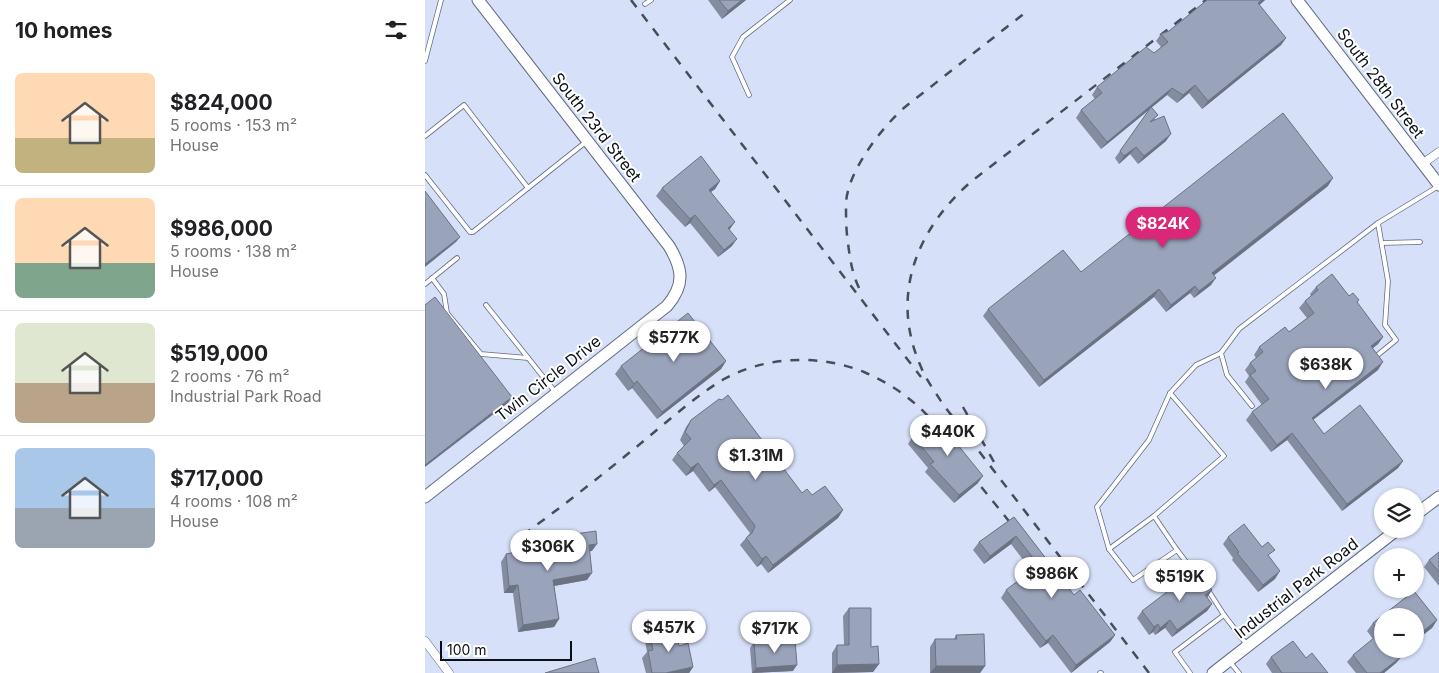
<!DOCTYPE html>
<html lang="en">
<head>
<meta charset="utf-8">
<style>
  body { margin:0; font-family:Inter,sans-serif; background:#f6f6f6; color:#202124; height:100vh; display:flex; flex-direction:column; font-size:19px; white-space:nowrap }
  * { box-sizing:border-box; margin:0 }
  p { font-size:16px; color:#757577 }
  .icon { flex:none; width:28px; height:28px; fill:none; stroke:currentColor; stroke-width:2; stroke-linecap:round; stroke-linejoin:round }
  .map { position:relative; flex:1; overflow:hidden }
  .drawer { display:flex; flex-direction:column; background:#fff; width:425px }
  .drawer>* { flex:none }
  .fabs { position:absolute; left:949px; top:488px; display:grid; gap:10px }
  .fabs a { display:grid; place-items:center; width:50px; height:50px; border-radius:50%; background:#fff; box-shadow:0 1px 4px #0004; font-size:25px }
  .scale { position:absolute; left:15px; bottom:12px; width:132px; box-sizing:border-box; padding-left:5px; border:2px solid #0b0f16; border-top:0; font-size:14px; line-height:18px; white-space:nowrap; color:#0b0f16; -webkit-text-stroke:4px #fff; paint-order:stroke }
  .price { position:absolute; translate:-50% -42px; padding:0 11px; border-radius:18px; background:#fff; color:#222; font-size:16px; line-height:32px; filter:drop-shadow(0 1px 2px #0008) }
  .price::after { content:''; position:absolute; left:50%; top:30px; width:15px; height:11px; margin-left:-8px; background:inherit; clip-path:polygon(0 0,100% 0,50% 100%) }
  .price.current { background:#db2777; color:#fff }
  ul { padding:0; list-style:none }
  li { display:flex; align-items:center; gap:15px; height:125px; padding:0 15px }
  li+li { border-top:1px solid #e0e0e0 }
  li span { display:grid; place-items:center; flex:none; width:140px; height:100px; border-radius:8px; color:#555 }
  li>.icon { margin-inline-start:auto }
  span .icon { width:60px; height:60px; fill:#fffc; stroke-width:1 }
  li b { font-size:21px }
  h2 { display:flex; justify-content:space-between; align-items:center; height:60px; padding:0 15px; font-size:21px }
  main { display:flex; flex:1; min-height:0 }
  .map>svg:first-child { display:block }
</style>
</head>
<body>
<main>
<section class="drawer">
<h2>10 homes<svg class="icon" aria-label="filters" viewBox="0 0 24 24"><path d="M4 7h16M4 17h16"/><circle cx="9" cy="7" r="2"/><circle cx="15" cy="17" r="2"/></svg></h2>
<ul>
<li><span style="background:linear-gradient(#ffd9b3 65%,#c2b280 0)"><svg class="icon" aria-label="home" viewBox="0 0 24 24"><path d="M3 11l9-7 9 7M6 9v11h12V9"/></svg></span><div><b>$824,000</b><p>5 rooms · 153 m²</p><p>House</p></div></li>
<li><span style="background:linear-gradient(#ffd9b3 65%,#7fa58c 0)"><svg class="icon" aria-label="home" viewBox="0 0 24 24"><path d="M3 11l9-7 9 7M6 9v11h12V9"/></svg></span><div><b>$986,000</b><p>5 rooms · 138 m²</p><p>House</p></div></li>
<li><span style="background:linear-gradient(#dfe7d0 60%,#b9a48a 0)"><svg class="icon" aria-label="home" viewBox="0 0 24 24"><path d="M3 11l9-7 9 7M6 9v11h12V9"/></svg></span><div><b>$519,000</b><p>2 rooms · 76 m²</p><p>Industrial Park Road</p></div></li>
<li><span style="background:linear-gradient(#a9c7e8 60%,#9aa5b1 0)"><svg class="icon" aria-label="home" viewBox="0 0 24 24"><path d="M3 11l9-7 9 7M6 9v11h12V9"/></svg></span><div><b>$717,000</b><p>4 rooms · 108 m²</p><p>House</p></div></li>
</ul>
</section>
<div class="map">
<svg width="1014" height="673" viewBox="0 0 1014 673">
  <rect width="100%" height="100%" fill="#d6e0f8"/>
  <g fill="none" stroke-linecap="round" stroke-linejoin="round">
    <g stroke="#636b81" stroke-width="5.5">
      <g id="lane">
        <path d="M220,4L226,0"/>
        <path d="M0,61L16,0"/>
        <path d="M324,95L307,57L318,37L365,0"/>
        <path d="M0,136L39,105L103,188L162,141"/>
        <path d="M0,175L45,232H48L103,188"/>
        <path d="M957,243L995,242"/>
        <path d="M7,278L19,294L22,313L56,354L103,358"/>
        <path d="M0,284L32,258"/>
        <path d="M61,305L131,393"/>
        <path d="M949,358L971,340L960,325L963,281L953,223"/>
        <path d="M827,406L802,375L796,353L814,329L953,223L1012,187"/>
        <path d="M729,516L752,550"/>
        <path d="M684,549L729,516L799,456L745,393"/>
        <path d="M771,575L752,550L708,580L684,549L672,507L724,440L745,393L771,365L796,353"/>
        <path d="M783,590L799,615"/>
        <path d="M804,661L814,673"/>
        <path d="M675,673H676"/>
        <path d="M765,673L750,652L799,615L822,645"/>
      </g>
    </g>
    <g stroke="#636b81" stroke-width="9">
      <g id="street">
        <path d="M997,164L1014,152"/>
        <path d="M0,641L24,673"/>
      </g>
    </g>
    <g stroke="#636b81" stroke-width="13">
      <g id="secondary">
        <path d="M872,0L1014,185"/>
        <path d="M0,497L242,306C260,285 258,269 244,246L53,0"/>
        <path d="M990,515L1014,497"/>
        <path d="M788,673L973,529"/>
      </g>
    </g>
    <use href="#lane" stroke="#fff" stroke-width="4"/>
    <use href="#street" stroke="#fff" stroke-width="8"/>
    <use href="#secondary" stroke="#fff" stroke-width="11"/>
    <g stroke="#474d59" stroke-width="2.5" stroke-dasharray="9 9" stroke-linecap="butt">
      <path d="M206,0L496,377"/>
      <path d="M434,288C427,273 425,259 423,243C421,230 421,217 421,205C421,173 457,127 480,107L601,12"/>
      <path d="M538,407L569,462"/>
      <path d="M545,473L592,531"/>
      <path d="M98,535C138,506 177,475 215,444C242,422 269,397 299,379C341,356 395,354 439,372C469,385 497,405 516,432"/>
      <path d="M724,673L517,403C510,391 501,380 496,367C464,295 492,228 548,180L781,0"/>
    </g>
  </g>
  <g fill="#848ca0">
    <path d="M283,0H321L297,19Z"/>
    <path d="M782,0H840L834,5L861,38L856,45L777,109L764,93L752,103L742,95L727,107L730,120L741,141L713,164L705,154L694,164L690,158L724,110L676,149L651,118L656,110L670,99L667,95L672,87L729,53L736,47L731,41L736,34L744,31Z"/>
    <path d="M295,181L290,189L286,192L304,230L307,246L293,257L265,223L260,227L231,196L237,188Z"/>
    <path d="M903,186L789,275L786,285L769,298L765,293L741,312L729,297L614,387L558,316L563,309L656,272Z"/>
    <path d="M891,287L924,296L934,300L932,303L958,337L953,344L947,349L953,370L888,420L899,434L978,461L973,468L917,511L862,440L846,452L821,420L827,412L837,405L820,382L824,376L820,370L825,363L831,358L829,355L834,347L864,332L882,318L874,308L880,301L886,296L885,294Z"/>
    <path d="M301,361L296,369L232,419L207,388L203,391L190,374L196,366Z"/>
    <path d="M266,420L377,493L387,495L418,510L413,518L343,573L336,564L332,567L315,545L321,538L325,533L290,487L284,492L268,471L261,476L247,460L252,453L259,446L255,440L261,427Z"/>
    <path d="M488,436L553,483L529,503L500,472L503,468L483,444Z"/>
    <path d="M589,517L649,595L690,635L685,642L646,673L623,643L615,648L576,598L581,590L595,580L592,576L597,569L602,565L586,544L559,564L548,550L554,542Z"/>
    <path d="M803,537L844,557L850,579L833,592L807,560L808,558L798,544Z"/>
    <path d="M100,541L167,551H165L162,580L129,586L134,619L129,627L93,632L88,593H79L76,562L81,554L95,551V548Z"/>
    <path d="M1014,552V586L999,567L1004,560Z"/>
    <path d="M989,591L1012,620L1007,628L990,641V616H958V649H973L972,650L977,656L971,663L959,673H931L922,662L928,655L948,639L942,631L948,623Z"/>
    <path d="M782,597L787,604L782,611L747,637L740,628L730,635L728,632L724,635L712,618L717,611Z"/>
    <path d="M424,608L446,647L454,664L448,672L407,673V653L412,645H419L418,616Z"/>
    <path d="M225,634L254,646L268,667L264,673H221L217,658L222,652L220,641Z"/>
    <path d="M531,635L560,666L555,673H505V647L510,639H529Z"/>
    <path d="M329,642L368,671L327,673L325,648Z"/>
    <path d="M846,657L881,658L903,673H847L841,664Z"/>
  </g>
  <g fill="#6b7282">
    <path d="M317,0H321L297,19L303,11Z"/>
    <path d="M837,0H840L828,11L833,3Z"/>
    <path d="M861,38L856,45L777,109L783,101Z"/>
    <path d="M770,85L764,93L752,103L758,95Z"/>
    <path d="M747,88L742,95L676,149L682,142Z"/>
    <path d="M746,134L741,141L713,164L719,156Z"/>
    <path d="M711,147L705,154L694,164L699,156Z"/>
    <path d="M908,178L903,186L782,281L787,273Z"/>
    <path d="M295,181L290,189L279,197L284,190Z"/>
    <path d="M270,215L265,223L260,227L265,219Z"/>
    <path d="M310,222L305,229L298,235L303,228Z"/>
    <path d="M35,237L31,242L0,267V264Z"/>
    <path d="M312,239L307,246L293,257L299,250Z"/>
    <path d="M791,278L786,285L769,298L774,291Z"/>
    <path d="M770,286L765,293L741,312L746,305Z"/>
    <path d="M734,289L729,297L614,387L619,380Z"/>
    <path d="M958,337L953,344L940,354L946,346Z"/>
    <path d="M301,361L296,369L232,419L237,412Z"/>
    <path d="M958,362L953,370L881,425L887,418Z"/>
    <path d="M212,381L207,388L203,391L209,384Z"/>
    <path d="M87,397L83,403L0,467V465Z"/>
    <path d="M867,433L862,440L846,452L852,445Z"/>
    <path d="M978,461L973,468L917,511L922,504Z"/>
    <path d="M273,463L268,471L261,476L266,468Z"/>
    <path d="M558,476L553,483L529,503L534,495Z"/>
    <path d="M296,480L290,487L284,492L289,485Z"/>
    <path d="M418,510L413,518L343,573L348,565Z"/>
    <path d="M591,536L586,544L559,564L565,556Z"/>
    <path d="M172,544L167,551L159,552L164,545Z"/>
    <path d="M341,556L336,564L332,567L337,559Z"/>
    <path d="M855,571L850,579L833,592L838,585Z"/>
    <path d="M167,573L162,580L123,587L128,580Z"/>
    <path d="M93,585L88,593H79L84,586Z"/>
    <path d="M787,590L782,598L780,595Z"/>
    <path d="M787,604L782,611L747,637L752,630Z"/>
    <path d="M134,619L129,627L93,632L98,625Z"/>
    <path d="M745,620L740,628L730,635L735,628Z"/>
    <path d="M1012,620L1007,628L990,641V639L992,636Z"/>
    <path d="M733,624L728,632L724,635L729,627Z"/>
    <path d="M628,635L623,643L615,648L621,641Z"/>
    <path d="M690,635L685,642L646,673L651,665Z"/>
    <path d="M977,656L971,663L959,673H955Z"/>
    <path d="M454,664L448,672L407,673L412,665Z"/>
    <path d="M372,665L368,671L327,673L331,668Z"/>
    <path d="M511,666H560L555,673H505Z"/>
    <path d="M268,667L264,673H241Z"/>
  </g>
  <g fill="#99a3ba" stroke="#6b7282">
    <path d="M294,0H317L303,11Z"/>
    <path d="M782,0H837L833,3L861,38L783,101L770,85L758,95L747,88L682,142L656,110L677,93L672,87L721,47L729,53L743,42L736,34L744,31Z"/>
    <path d="M726,107L733,115L725,122L739,116L746,134L719,156L711,147L699,156L695,151Z"/>
    <path d="M858,113L908,178L787,273L791,278L774,291L770,286L746,305L734,289L619,380L563,309L638,250L656,272Z"/>
    <path d="M276,156L295,181L284,190L310,222L303,228L312,239L299,250L270,215L265,219L237,188Z"/>
    <path d="M0,191L35,237L0,264Z"/>
    <path d="M907,274L924,296L928,293L934,300L932,302L958,337L946,346L958,362L887,418L899,434L935,405L978,461L922,504L867,433L852,445L827,412L844,399L825,375L831,371L825,363L838,352L834,347L860,327L864,332L889,313L880,301L893,290L891,287Z"/>
    <path d="M10,297L87,397L0,465V305Z"/>
    <path d="M263,313L301,361L237,412L212,381L209,384L196,366Z"/>
    <path d="M303,395L377,493L382,489L387,495L400,486L418,510L348,565L341,556L337,559L321,538L327,533L330,526L296,480L289,485L273,463L266,468L252,453L266,439L260,432L266,420L294,399L297,400Z"/>
    <path d="M511,418L558,476L534,495L505,464L509,462L488,436Z"/>
    <path d="M589,517L649,595L655,590L690,635L651,665L628,635L621,641L581,590L602,574L597,569L609,559L591,536L565,556L554,542Z"/>
    <path d="M819,524L837,547L843,542L850,550L843,555L855,571L838,585L812,553L814,552L803,537Z"/>
    <path d="M171,531L172,544L164,545L167,573L128,580L134,619L98,625L93,585L84,586L81,554L102,550L100,541Z"/>
    <path d="M1014,552V572L1004,560Z"/>
    <path d="M772,569L787,590L780,595L787,604L752,630L745,620L735,628L733,624L729,627L717,611Z"/>
    <path d="M989,591L1012,620L992,636L990,633V616H958V649H971L977,656L955,673H942L928,655L955,633L948,623Z"/>
    <path d="M424,608H446V647L453,646L454,664L412,665V645H424Z"/>
    <path d="M250,629L254,646L263,643L268,667L241,673H227L223,651L228,650L225,634Z"/>
    <path d="M559,634L560,666H511L510,639H532L531,635Z"/>
    <path d="M370,640L372,665L331,668L329,642Z"/>
    <path d="M868,641L881,658L887,653L903,673H857L846,657Z"/>
    <path d="M170,658L174,673H120Z"/>
  </g>
  <g text-anchor="middle" stroke-width="4" stroke-linejoin="round" paint-order="stroke">
    <g font-size="16" fill="#0b0f16" stroke="#fff">
      <text transform="translate(956 83) rotate(53)" y="6">South 28th Street</text>
      <text transform="translate(172 127) rotate(52)" y="6">South 23rd Street</text>
      <text transform="translate(123 378) rotate(-38)" y="6">Twin Circle Drive</text>
      <text transform="translate(871 588) rotate(-38)" y="6">Industrial Park Road</text>
    </g>
  </g>
</svg>
<div class="fabs">
<a><svg class="icon" aria-label="layers" viewBox="0 0 24 24"><path d="M12 4l9 5-9 5-9-5zM3 14l9 5 9-5"/></svg></a>
<a>+</a>
<a>−</a>
</div>
<div class="scale">100 m</div>
<b class="price current" style="left:738px;top:249px">$824K</b>
<b class="price" style="left:249px;top:363px">$577K</b>
<b class="price" style="left:901px;top:390px">$638K</b>
<b class="price" style="left:523px;top:457px">$440K</b>
<b class="price" style="left:331px;top:481px">$1.31M</b>
<b class="price" style="left:123px;top:572px">$306K</b>
<b class="price" style="left:627px;top:599px">$986K</b>
<b class="price" style="left:755px;top:602px">$519K</b>
<b class="price" style="left:244px;top:653px">$457K</b>
<b class="price" style="left:350px;top:654px">$717K</b>
</div>
</main>
</body>
</html>
